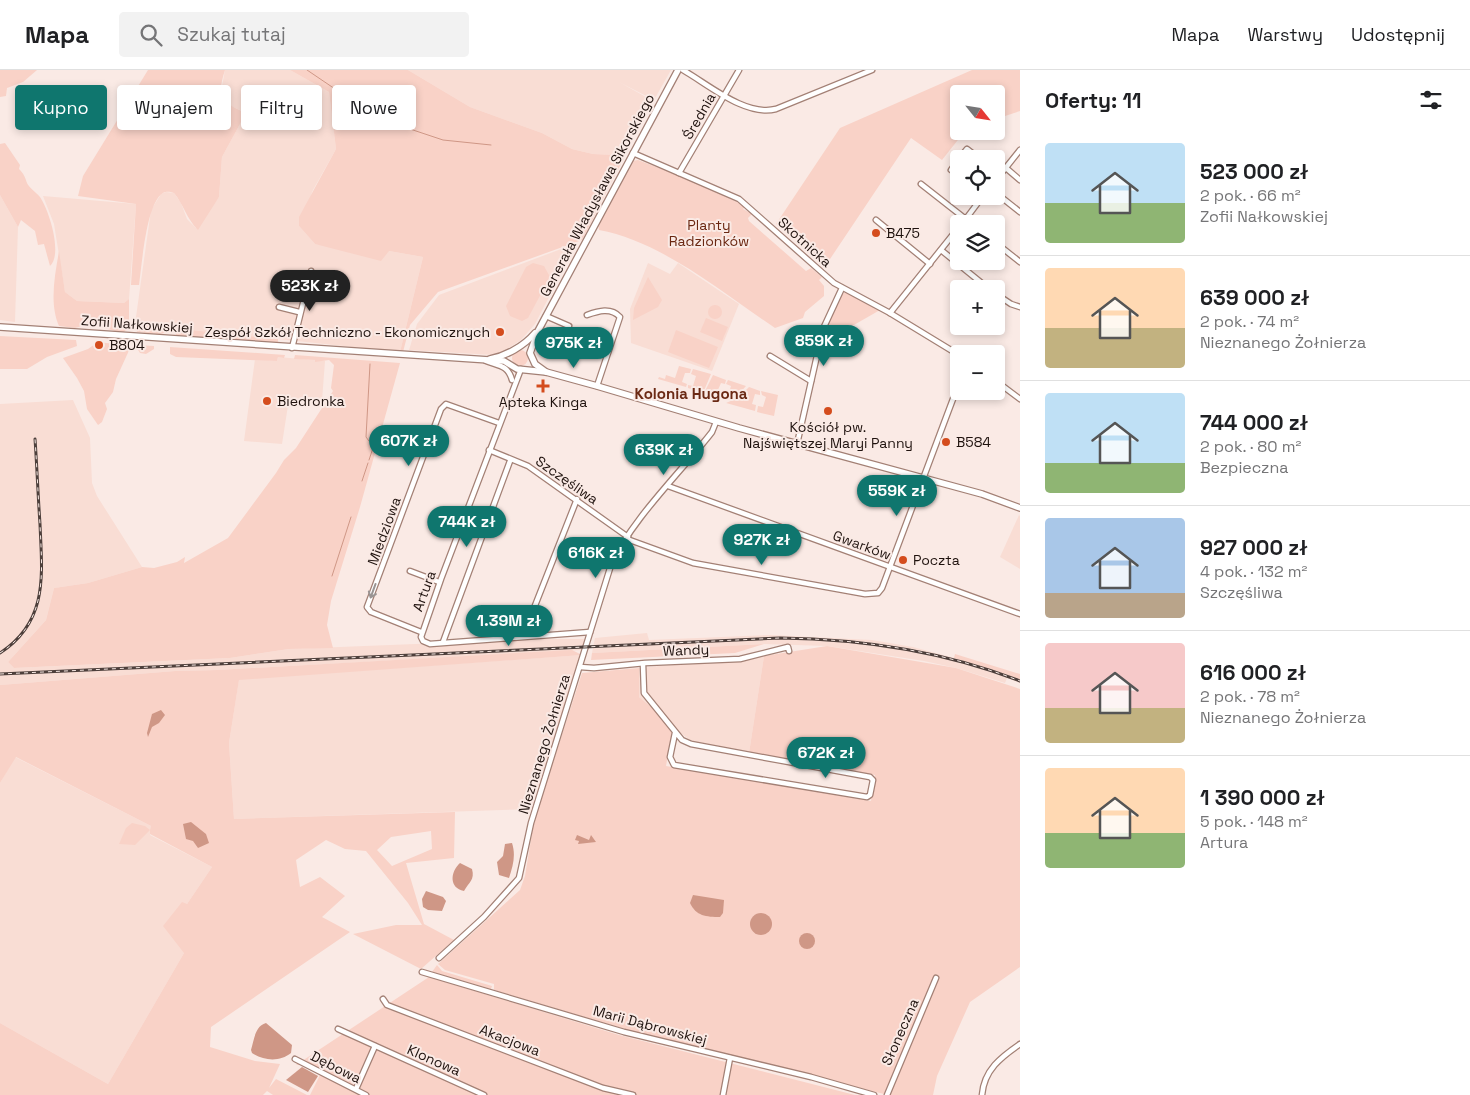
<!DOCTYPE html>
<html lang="pl">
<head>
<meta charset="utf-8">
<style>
  body { margin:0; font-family:"Space Grotesk",sans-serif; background:#f2f2f2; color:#202124; height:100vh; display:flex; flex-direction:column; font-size:19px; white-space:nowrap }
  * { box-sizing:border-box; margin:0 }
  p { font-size:16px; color:#757577 }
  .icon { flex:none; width:28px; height:28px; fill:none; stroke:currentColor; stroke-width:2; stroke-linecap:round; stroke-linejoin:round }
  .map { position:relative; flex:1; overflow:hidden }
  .sheet { display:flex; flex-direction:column; background:#fff; width:450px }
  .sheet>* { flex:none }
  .top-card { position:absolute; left:15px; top:15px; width:475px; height:45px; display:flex; gap:10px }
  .needle { width:32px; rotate:120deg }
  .buttons { position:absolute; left:950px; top:15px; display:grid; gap:10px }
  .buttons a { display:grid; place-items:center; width:55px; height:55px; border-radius:5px; background:#fff; box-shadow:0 2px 8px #0003; font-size:25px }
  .price { position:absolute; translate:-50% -42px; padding:0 11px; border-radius:18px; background:#0f766e; color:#fff; font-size:16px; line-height:32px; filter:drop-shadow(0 1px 2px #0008) }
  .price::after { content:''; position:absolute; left:50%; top:30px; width:15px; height:11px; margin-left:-8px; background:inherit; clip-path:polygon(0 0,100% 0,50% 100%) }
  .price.selected { background:#222; color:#fff }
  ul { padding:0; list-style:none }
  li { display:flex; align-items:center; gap:15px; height:125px; padding:0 25px }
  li+li { border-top:1px solid #e0e0e0 }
  li span { display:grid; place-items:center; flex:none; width:140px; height:100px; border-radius:5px; color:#555 }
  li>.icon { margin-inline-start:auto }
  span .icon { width:60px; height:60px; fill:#fffc; stroke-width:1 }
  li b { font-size:21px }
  h2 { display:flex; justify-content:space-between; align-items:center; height:60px; padding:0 25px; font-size:21px }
  .pill { padding:0 18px; border-radius:5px; background:#fff; box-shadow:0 2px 8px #0003; font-size:18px; line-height:45px }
  .pill.selected { background:#0f766e; color:#fff }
  header { display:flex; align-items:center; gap:30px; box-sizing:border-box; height:70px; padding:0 25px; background:#fff; border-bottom:1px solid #e0e0e0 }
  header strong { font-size:24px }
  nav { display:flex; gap:28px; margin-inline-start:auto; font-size:18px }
  .search { width:350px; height:45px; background:#f2f2f2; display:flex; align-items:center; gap:12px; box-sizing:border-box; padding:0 18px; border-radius:5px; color:#757577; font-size:19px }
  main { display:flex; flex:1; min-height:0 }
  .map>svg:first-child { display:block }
</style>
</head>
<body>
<header>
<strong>Mapa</strong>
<div class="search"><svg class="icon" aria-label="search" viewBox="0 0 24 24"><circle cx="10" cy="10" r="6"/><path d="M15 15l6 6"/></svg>Szukaj tutaj</div>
<nav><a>Mapa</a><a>Warstwy</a><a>Udostępnij</a></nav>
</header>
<main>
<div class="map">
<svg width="1020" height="1025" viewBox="0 0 1020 1025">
  <rect width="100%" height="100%" fill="#faeae5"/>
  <g fill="#f9ddd4">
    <path d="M225,0H290L329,22L336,79L313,120L299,156L315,174L389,181L423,187L400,282L135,254L151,140L161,124L166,122L174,123L181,133L187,149L196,158L219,127L222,87L246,43L227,34L221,22Z"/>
    <path d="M408,0H671L654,30L619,12L646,27L616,85L593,84L572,79L542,63L470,37Z"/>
    <path d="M0,125L18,157L15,252L0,250Z"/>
    <path d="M43,126L136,134L129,229L124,233L77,231L65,222L54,154Z"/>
    <path d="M577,173L535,254L521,270L501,283L493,285L409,280L417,254L439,225Z"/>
    <path d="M648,193L670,204L678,193L739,234L712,301L631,273L630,239Z"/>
    <path d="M278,287L325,291L322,331L289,329L282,374L244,371L255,289L277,291Z"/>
    <path d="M73,330L90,368L92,413L97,426L142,497L88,513L54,518L46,550L8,592L14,598L230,588L289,579L545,569H586L583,580L217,600L175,601L0,615V334Z"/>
    <path d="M1019,445L1020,446V499L1000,487Z"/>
    <path d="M647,563L649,570L770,565L872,570L913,577L954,588L1020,610V613L1007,608L1005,613L956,598L924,591L827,576L764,574L592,583L595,568Z"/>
    <path d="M582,585L531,739L234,749L229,673L239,609Z"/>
    <path d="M764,586L749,683L699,673L690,670L678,661L672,662L655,640L639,627V598Z"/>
    <path d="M15,687L151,756L150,765L212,797L187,834L184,883L108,1014L0,953V713Z"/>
  </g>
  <g fill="#f9d2c7" fill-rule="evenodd">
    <path d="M0,0H37L23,12L7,18L6,26L0,27Z"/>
    <path d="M148,0H225C216,28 222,32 246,43L222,87L219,127L198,160C186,148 184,135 174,123C170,122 167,121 163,123C146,133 142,195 139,215H131L136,134L78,126L83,106Z"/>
    <path d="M290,0H408L470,37L542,63L572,79L593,84L616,85L624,88L582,170L438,222L410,255L403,282H400L423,187L389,181L381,191L315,174L299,156V147L336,79L329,22Z"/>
    <path d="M972,0H1020V41L996,49V24H959V61H965L942,90L911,68L824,198L791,165L776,154L840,58Z"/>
    <path d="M5,73L20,95L19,99C24,104 25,107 27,113C29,118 36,122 40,127C49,140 63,184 50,196L44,174L38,175L35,161L21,150L18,157L0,125V74Z"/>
    <path d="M638,90L698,113L741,134L745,137L743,139L752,144L748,148L749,151L806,201L811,198L822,207L819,210L824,216V226L805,242L803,248L775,258C723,223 661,171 599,160L598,154L632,91Z"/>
    <path d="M59,181L65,222L77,231L124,233L129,229V259L123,262L115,261L90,254L75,258L59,256C49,233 55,205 59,181Z"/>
    <path d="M533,193L544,196L550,207L528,248L522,251L510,246L506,236L526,197Z"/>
    <path d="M648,207L662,230L658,237L633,250L634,238Z"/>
    <path d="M846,222L880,240L826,271L823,267C826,256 836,226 846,222Z"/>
    <circle cx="715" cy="242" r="7"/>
    <path d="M706,248L728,257L722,271L700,262Z"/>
    <path d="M135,254L166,257L164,263L160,264L137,262Z"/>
    <path d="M172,258L278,269V273L177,266Z"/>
    <path d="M676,260L718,277L709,298L668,282Z"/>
    <path d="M0,266L76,270L77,276L47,287L27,299H0Z"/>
    <path d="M98,272L131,276L116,309L113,322L105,333L107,339L102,352L98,355L87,339L84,321L77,308L63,288L88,279Z"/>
    <path d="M135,275L154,276V279L146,284L140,283Z"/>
    <path d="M170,277L285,285L284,288L278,287L277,291L176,287L170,284Z"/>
    <circle cx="520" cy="288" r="8"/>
    <path d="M295,285L400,293L360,437L331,531L327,555L333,578L289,579L230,588L14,598L8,592L46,550L54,518L88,513L142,497L154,498L177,492L185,487L184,493L228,468L276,403L284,390L296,378L333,321L331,318L334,295L329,290L315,292V290L294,289Z"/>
    <path d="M679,296L691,299L690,303H685L682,312L687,314L686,317L658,309L659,307L665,309L666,305L675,308Z"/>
    <path d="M693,299L711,304L703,323L688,318V315L693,316L696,306L691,304Z"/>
    <path d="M713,305L726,310L725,314L721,313L717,322L722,324L720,329L704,323Z"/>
    <path d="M728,310L746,316C739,324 733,332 722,329L723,325L728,326L731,316L726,314Z"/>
    <path d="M749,317L760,321V325L755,324L752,334L756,335L755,341L726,333L740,327L745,331L747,325H741Z"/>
    <path d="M761,321L778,325L774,346L757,342L758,336L763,337L766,327L762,325Z"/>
    <path d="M764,574L735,583L591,590L592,583Z"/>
    <path d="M827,576L956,598L1020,619V897L970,932L937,1006L933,1025H888L635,962L494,920V914L445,900L438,894L520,820L525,806L534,751L582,603L639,598V627L655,640L672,662L666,696L871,731L875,705L749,683L764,586Z"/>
    <path d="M572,580L582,585L239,610L229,673L234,749L455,742L454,788L406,793L424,854L454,870L421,899L353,864L396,855H422L408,833L366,781L345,779L326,770L296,790L300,817L320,807L345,826L322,847L350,862L211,957L210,977L255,991L280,994L269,1018L276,1009L307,1025H273L267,1021L263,1025H0V953L108,1014L184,883L163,856L182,832L187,834L212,797L150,764V760L135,775L119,774L126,758L132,753L145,756L150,760L151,756L16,687L0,713V615L175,601L217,600ZM431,761L432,779L392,796L377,780L391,767Z"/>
    <path d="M955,584L1020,604V610L954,588Z"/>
    <path d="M437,895L442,901L492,916L491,919L432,902Z"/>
    <path d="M429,907L619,965L855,1025H310L320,1005L301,995H296Z"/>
  </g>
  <g fill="#cf9786">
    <path d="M262,25L270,30L262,43L254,38Z"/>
    <path d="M161,640L165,645L159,653L152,657L148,667L147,663L152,644Z"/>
    <path d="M191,752L206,764L209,773L198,778L193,771L186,769L183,754Z"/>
    <path d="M577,765L589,770L591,765L596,772L578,774L579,771L575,770Z"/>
    <path d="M512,773C516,785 513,796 509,808L499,805L497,792L503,786L505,774Z"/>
    <path d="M460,793L472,799C475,810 469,812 464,821C449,818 450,802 460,793Z"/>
    <path d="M426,821L443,827L446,831L442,841L428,840L423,837L422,829Z"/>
    <path d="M693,825L724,830L723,843L720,847C706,847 696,846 690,833Z"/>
    <circle cx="761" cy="854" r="11"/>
    <circle cx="807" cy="871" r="8"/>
    <path d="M266,953L292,975L291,983C280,992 264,991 252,983L251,980C254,970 255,956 266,953Z"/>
    <path d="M302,997L318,1006L308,1022L286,1010Z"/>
  </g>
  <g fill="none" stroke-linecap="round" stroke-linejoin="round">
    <g stroke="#cf9786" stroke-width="1">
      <path d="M307,0L338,21L362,32L398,55L443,70L491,75"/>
      <path d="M369,371L366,367L370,294"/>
      <path d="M369,390L373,378"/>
      <path d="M362,411L368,393"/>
      <path d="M332,506L351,447"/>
    </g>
    <g stroke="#a38075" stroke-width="7">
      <g id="minor">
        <path d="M683,0C709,15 746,47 776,39L872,0"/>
        <path d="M633,83L739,129L834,213L890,243L959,285"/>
        <path d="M959,89L967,79L980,89"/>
        <path d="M1006,98L1020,110"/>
        <path d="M951,100L959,89"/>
        <path d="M679,103L739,0"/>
        <path d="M996,110L1020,80"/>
        <path d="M921,114L972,154"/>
        <path d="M996,123L1020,142"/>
        <path d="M876,150L930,194"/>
        <path d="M962,154L983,126"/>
        <path d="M996,173L1020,192"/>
        <path d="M941,180L989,219"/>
        <path d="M996,224L1011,234L1020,237"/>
        <path d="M279,237L299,242"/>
        <path d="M890,243L959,157"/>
        <path d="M587,245C598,241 611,237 620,247L597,316"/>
        <path d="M546,246L569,256"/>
        <path d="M292,278L311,201"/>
        <path d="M770,286L811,311"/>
        <path d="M486,291C499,296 508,295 512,310"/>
        <path d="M521,299L441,509L421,567L423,571L430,574L590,562"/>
        <path d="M996,311L1020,329"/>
        <path d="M797,374L823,259L842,218"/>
        <path d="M489,380L528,396L628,467"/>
        <path d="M668,416L1020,544"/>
        <path d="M627,469L693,493L865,524L878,523L882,518L959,313"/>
        <path d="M410,501L439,512"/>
        <path d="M421,562L371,542L367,537L441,339L446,334L499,353"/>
        <path d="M523,566L577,429"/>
        <path d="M443,572L510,391"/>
        <path d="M643,594L644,623L682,670L691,674L870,707L873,710L870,725L867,727L674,695L670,687L675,663"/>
        <path d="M580,597L594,598L645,593L740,589L788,577L789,581"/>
        <path d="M439,888L484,847L519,808L531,753L611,495C631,450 681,402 712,362L716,352"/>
        <path d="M422,902L624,962L811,1007L874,1025"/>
        <path d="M383,929L387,935L603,1018L633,1025"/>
        <path d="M338,959L484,1025"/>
        <path d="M295,989L366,1025"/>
        <path d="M356,1019L375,976"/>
        <path d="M723,1025L730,988"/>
        <path d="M887,1025L936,908"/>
        <path d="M982,1025C984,1000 1001,987 1020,974"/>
      </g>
    </g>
    <g stroke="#a38075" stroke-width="8">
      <g id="tertiary">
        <path d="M0,257L504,291L517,299L546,302L597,316L739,358L982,424L1020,438"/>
        <path d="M490,289C506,286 524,276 535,263"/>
        <path d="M546,302L535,294L530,283L538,261L678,0"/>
      </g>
    </g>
    <use href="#minor" stroke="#fff" stroke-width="4.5"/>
    <use href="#tertiary" stroke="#fff" stroke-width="5.5"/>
    <g stroke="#4d3f3b" stroke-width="3">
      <g id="rail">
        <path d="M0,583C49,551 42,504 40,454C38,426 37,397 35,369"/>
        <path d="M0,604L780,568C862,569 943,581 1020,611"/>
      </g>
    </g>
    <use href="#rail" stroke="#faeae5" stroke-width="1" stroke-dasharray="4" stroke-linecap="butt"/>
  </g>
  <defs><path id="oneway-shaft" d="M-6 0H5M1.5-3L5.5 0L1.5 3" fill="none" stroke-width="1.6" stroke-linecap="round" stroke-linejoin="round" transform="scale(1.25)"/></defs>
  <use stroke="#9a9493" href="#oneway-shaft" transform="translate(373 521) rotate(110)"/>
  <g fill="#d44c1d" stroke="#faeae5" stroke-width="2">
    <circle cx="876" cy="163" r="5"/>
    <circle cx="500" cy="262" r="5"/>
    <circle cx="99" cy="275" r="5"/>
    <path d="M540.5 308.5h5v5h5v5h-5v5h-5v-5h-5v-5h5z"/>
    <circle cx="267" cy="331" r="5"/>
    <circle cx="828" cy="341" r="5"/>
    <circle cx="946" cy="372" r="5"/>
    <circle cx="903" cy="490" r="5"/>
  </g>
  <g text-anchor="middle" stroke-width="4" stroke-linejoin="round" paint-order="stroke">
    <g font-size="14" fill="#1f120e" stroke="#faeae5">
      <text transform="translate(699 46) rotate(-60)" y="5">Średnia</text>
      <text transform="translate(597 125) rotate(-62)" y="5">Generała Władysława Sikorskiego</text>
      <text transform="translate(805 172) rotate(42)" y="5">Skotnicka</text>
      <text transform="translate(137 254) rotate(4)" y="5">Zofii Nałkowskiej</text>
      <text transform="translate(567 410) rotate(35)" y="5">Szczęśliwa</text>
      <text transform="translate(384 461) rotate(-70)" y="5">Miedziowa</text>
      <text transform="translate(862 475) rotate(20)" y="5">Gwarków</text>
      <text transform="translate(424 521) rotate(-70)" y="5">Artura</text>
      <text transform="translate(686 580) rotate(-2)" y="5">Wandy</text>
      <text transform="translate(544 674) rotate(-73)" y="5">Nieznanego Żołnierza</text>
      <text transform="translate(650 955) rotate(15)" y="5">Marii Dąbrowskiej</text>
      <text transform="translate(900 962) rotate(-66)" y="5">Słoneczna</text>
      <text transform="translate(510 970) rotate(21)" y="5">Akacjowa</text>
      <text transform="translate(434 990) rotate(24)" y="5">Klonowa</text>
      <text transform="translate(336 997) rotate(27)" y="5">Dębowa</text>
    </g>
    <g font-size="14" fill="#6b2812" stroke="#faeae5">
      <text x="709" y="160">Planty<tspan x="709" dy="16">Radzionków</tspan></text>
    </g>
    <g font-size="14" fill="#1f120e" stroke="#faeae5" text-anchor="start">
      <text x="886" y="168">B475</text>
      <text x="490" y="267" text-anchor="end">Zespół Szkół Techniczno - Ekonomicznych</text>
      <text x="109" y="280">B804</text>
      <text x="277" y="336">Biedronka</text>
      <text x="543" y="337" text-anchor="middle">Apteka Kinga</text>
      <text x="828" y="362" text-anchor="middle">Kościół pw.<tspan x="828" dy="16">Najświętszej Maryi Panny</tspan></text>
      <text x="956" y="377">B584</text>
      <text x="913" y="495">Poczta</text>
    </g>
    <g font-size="15" font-weight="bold" fill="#6b2914" stroke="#faeae5">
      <text x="691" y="329">Kolonia Hugona</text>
    </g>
  </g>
</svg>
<div class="buttons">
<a><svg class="needle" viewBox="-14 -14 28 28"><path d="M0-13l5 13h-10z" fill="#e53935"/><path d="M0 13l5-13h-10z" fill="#757577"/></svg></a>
<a><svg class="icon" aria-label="locate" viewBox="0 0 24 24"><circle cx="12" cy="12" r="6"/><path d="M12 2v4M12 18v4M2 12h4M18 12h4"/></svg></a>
<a><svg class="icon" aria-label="layers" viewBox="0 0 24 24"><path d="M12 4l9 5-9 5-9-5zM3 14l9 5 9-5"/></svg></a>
<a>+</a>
<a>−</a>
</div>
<b class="price selected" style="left:310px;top:242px">523K zł</b>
<b class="price" style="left:824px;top:297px">859K zł</b>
<b class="price" style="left:574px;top:299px">975K zł</b>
<b class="price" style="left:409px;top:397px">607K zł</b>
<b class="price" style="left:664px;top:406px">639K zł</b>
<b class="price" style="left:897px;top:447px">559K zł</b>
<b class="price" style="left:467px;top:478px">744K zł</b>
<b class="price" style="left:762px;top:496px">927K zł</b>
<b class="price" style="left:596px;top:509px">616K zł</b>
<b class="price" style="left:509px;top:577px">1.39M zł</b>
<b class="price" style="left:826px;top:709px">672K zł</b>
<div class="top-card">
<a class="pill selected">Kupno</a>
<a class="pill">Wynajem</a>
<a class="pill">Filtry</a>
<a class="pill">Nowe</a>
</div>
</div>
<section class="sheet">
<h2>Oferty: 11<svg class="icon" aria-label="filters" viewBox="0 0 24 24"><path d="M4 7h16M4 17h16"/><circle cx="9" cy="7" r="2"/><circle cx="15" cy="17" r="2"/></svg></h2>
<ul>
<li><span style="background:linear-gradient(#bfe0f5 60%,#8fb573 0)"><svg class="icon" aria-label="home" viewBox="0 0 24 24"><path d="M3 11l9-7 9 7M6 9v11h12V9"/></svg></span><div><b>523 000 zł</b><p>2 pok. · 66 m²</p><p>Zofii Nałkowskiej</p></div></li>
<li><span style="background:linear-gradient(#ffd9b3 60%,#c2b280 0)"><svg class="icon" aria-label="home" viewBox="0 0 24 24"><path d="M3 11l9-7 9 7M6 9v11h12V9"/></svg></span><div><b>639 000 zł</b><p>2 pok. · 74 m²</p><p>Nieznanego Żołnierza</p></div></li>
<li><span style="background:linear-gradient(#bfe0f5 70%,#8fb573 0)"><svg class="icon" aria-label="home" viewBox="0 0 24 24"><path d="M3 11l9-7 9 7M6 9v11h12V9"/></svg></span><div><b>744 000 zł</b><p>2 pok. · 80 m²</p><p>Bezpieczna</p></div></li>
<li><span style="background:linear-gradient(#a9c7e8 75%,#b9a48a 0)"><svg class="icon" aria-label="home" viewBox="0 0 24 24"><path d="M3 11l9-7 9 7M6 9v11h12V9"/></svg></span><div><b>927 000 zł</b><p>4 pok. · 132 m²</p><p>Szczęśliwa</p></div></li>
<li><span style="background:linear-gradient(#f6c9c9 65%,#c2b280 0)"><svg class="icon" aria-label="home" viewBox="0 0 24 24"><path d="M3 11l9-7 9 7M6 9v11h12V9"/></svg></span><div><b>616 000 zł</b><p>2 pok. · 78 m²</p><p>Nieznanego Żołnierza</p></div></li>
<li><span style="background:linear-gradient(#ffd9b3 65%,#8fb573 0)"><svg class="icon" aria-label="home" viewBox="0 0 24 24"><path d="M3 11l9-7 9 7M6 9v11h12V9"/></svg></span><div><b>1 390 000 zł</b><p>5 pok. · 148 m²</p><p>Artura</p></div></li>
</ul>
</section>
</main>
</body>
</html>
